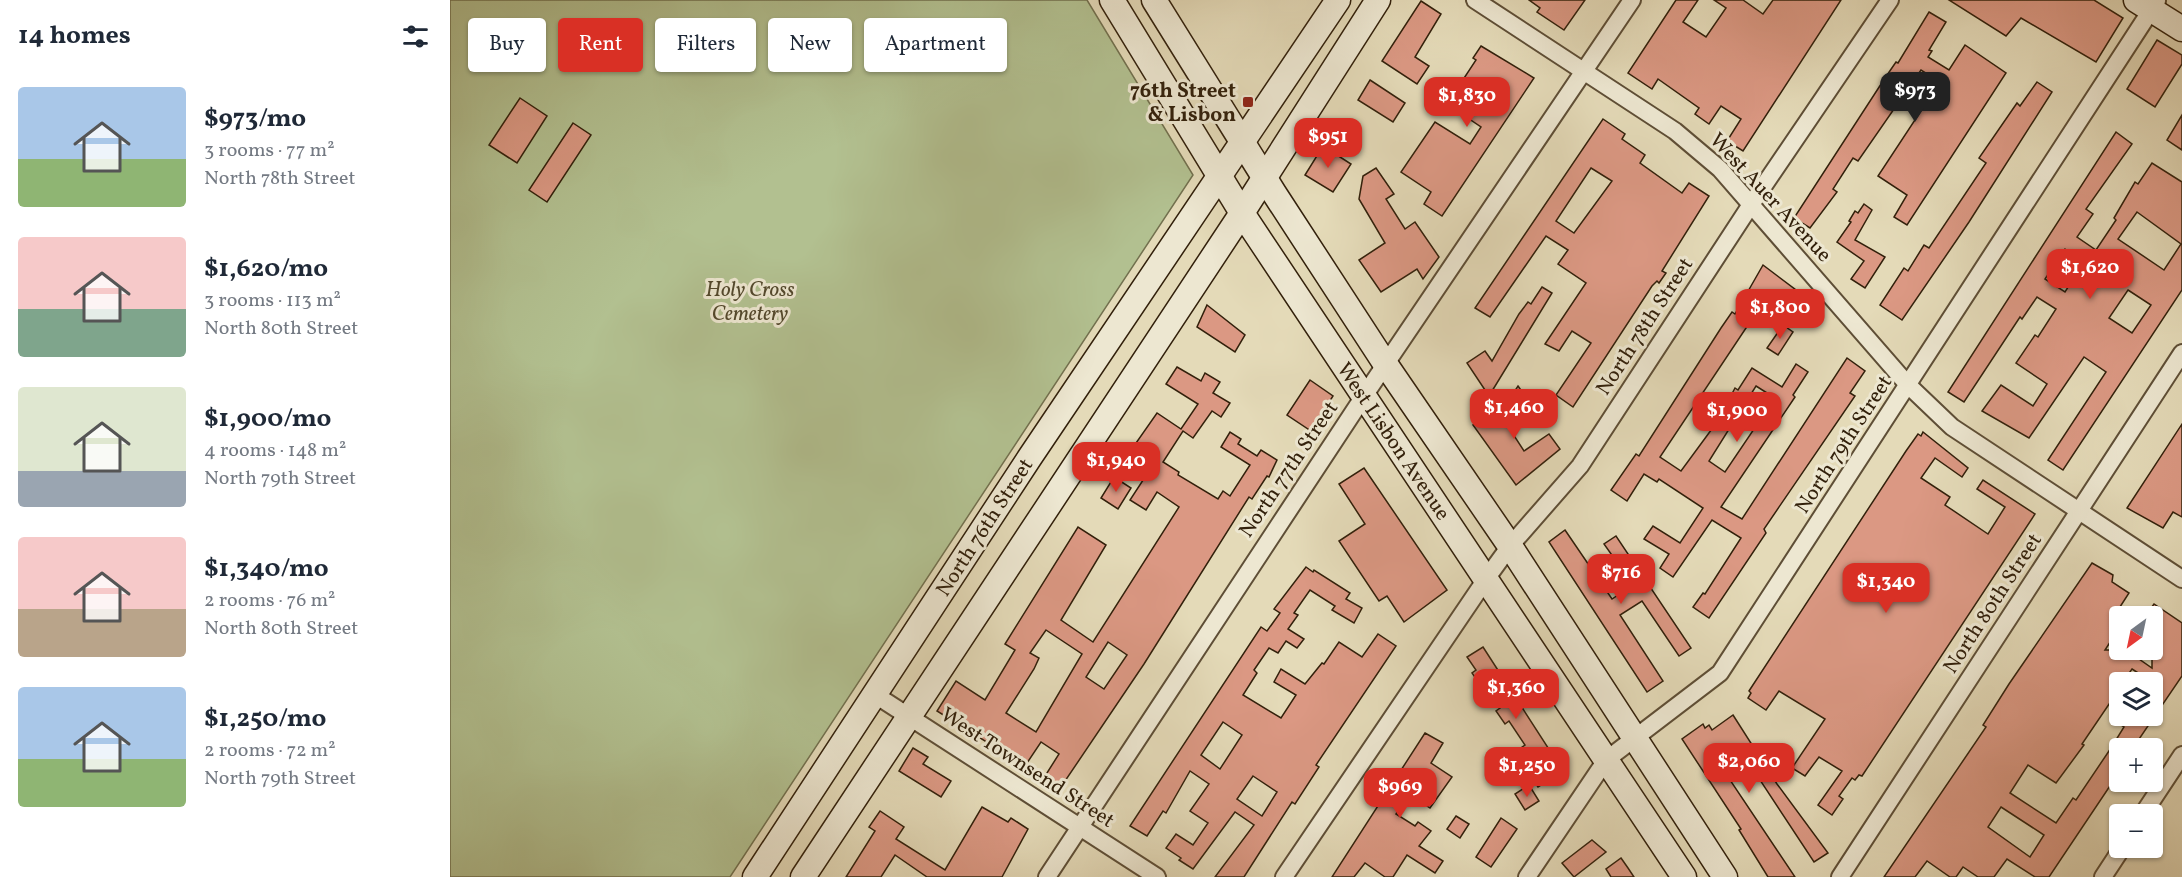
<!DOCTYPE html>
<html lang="en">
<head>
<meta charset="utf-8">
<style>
  body { margin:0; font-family:Vollkorn,serif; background:#f6f6f7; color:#1f2937; height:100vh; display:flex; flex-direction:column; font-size:22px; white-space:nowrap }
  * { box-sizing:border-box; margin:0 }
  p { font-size:20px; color:#747a83 }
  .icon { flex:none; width:33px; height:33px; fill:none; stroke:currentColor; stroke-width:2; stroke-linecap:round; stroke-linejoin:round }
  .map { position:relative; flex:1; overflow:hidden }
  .sheet { display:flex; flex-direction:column; background:#fff; width:450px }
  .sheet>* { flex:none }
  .hud { position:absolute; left:18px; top:18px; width:570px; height:54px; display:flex; gap:12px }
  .needle { width:39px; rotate:213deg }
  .buttons { position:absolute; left:1659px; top:606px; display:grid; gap:12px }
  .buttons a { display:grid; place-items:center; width:54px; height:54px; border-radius:6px; background:#fff; box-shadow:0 2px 4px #0004; font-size:30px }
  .price { position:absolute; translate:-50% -51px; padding:0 14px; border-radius:12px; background:#d93025; color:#fff; font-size:20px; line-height:39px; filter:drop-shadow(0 2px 3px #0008) }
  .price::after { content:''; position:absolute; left:50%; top:36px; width:18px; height:14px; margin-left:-9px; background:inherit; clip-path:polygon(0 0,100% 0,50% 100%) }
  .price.selected { background:#222; color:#fff }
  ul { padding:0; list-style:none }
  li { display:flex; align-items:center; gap:18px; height:150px; padding:0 18px }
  li span { display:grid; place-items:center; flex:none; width:168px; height:120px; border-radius:6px; color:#555 }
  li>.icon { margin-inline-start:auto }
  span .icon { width:72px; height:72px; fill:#fffc; stroke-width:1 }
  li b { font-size:26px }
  h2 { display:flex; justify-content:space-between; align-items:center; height:72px; padding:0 18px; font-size:26px }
  .pill { padding:0 21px; border-radius:6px; background:#fff; box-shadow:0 2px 4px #0004; font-size:21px; line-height:54px }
  .pill.selected { background:#d93025; color:#fff }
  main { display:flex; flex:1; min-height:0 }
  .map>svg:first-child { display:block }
</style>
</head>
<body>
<main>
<section class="sheet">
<h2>14 homes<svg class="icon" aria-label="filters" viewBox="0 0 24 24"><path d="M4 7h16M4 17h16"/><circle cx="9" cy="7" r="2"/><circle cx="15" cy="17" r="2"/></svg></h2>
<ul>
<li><span style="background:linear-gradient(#a9c7e8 60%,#8fb573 0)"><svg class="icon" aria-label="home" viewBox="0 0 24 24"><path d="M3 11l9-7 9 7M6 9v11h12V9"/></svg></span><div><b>$973/mo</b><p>3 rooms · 77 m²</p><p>North 78th Street</p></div></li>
<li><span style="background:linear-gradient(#f6c9c9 60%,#7fa58c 0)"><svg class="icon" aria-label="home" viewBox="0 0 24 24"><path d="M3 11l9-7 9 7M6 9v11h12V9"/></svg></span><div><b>$1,620/mo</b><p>3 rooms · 113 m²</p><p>North 80th Street</p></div></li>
<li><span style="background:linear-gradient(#dfe7d0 70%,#9aa5b1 0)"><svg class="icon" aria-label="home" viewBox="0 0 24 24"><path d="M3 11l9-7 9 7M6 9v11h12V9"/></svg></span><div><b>$1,900/mo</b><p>4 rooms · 148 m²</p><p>North 79th Street</p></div></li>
<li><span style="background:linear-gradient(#f6c9c9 60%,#b9a48a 0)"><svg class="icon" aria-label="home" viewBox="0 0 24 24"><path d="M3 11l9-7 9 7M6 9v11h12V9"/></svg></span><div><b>$1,340/mo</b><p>2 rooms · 76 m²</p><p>North 80th Street</p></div></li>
<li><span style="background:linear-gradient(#a9c7e8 60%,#8fb573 0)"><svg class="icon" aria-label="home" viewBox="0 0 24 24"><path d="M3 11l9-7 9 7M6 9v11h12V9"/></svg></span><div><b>$1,250/mo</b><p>2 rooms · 72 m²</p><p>North 79th Street</p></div></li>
</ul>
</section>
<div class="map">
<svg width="1732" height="877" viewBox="0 0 1732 877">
  <rect width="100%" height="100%" fill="#e4dab8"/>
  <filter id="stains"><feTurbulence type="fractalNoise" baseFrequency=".00333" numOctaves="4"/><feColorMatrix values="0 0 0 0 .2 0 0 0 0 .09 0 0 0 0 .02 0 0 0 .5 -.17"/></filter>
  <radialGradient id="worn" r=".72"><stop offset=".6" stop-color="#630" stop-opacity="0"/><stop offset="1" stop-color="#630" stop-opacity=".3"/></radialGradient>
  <path fill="#b2c090" stroke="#72704e" stroke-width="1.5" d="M0,0H637L743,175L280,877H0Z"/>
  <g fill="#db9883" stroke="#32200b" stroke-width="1.5" fill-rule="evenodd">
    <path d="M1079,0H1135L1114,30L1087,12L1090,8Z"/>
    <path d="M1226,0H1248L1233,22L1256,37L1276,8L1264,0H1293L1313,14L1323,0H1391L1293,151L1277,141L1291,119L1271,106L1259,124L1245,114L1249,108L1208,79L1202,89L1178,73Z"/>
    <path d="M1499,0H1644L1673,18L1646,62L1571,18L1556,36Z"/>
    <path d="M971,1L991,14L965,57L979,66L967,84L932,61Z"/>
    <path d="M1479,12L1496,22L1479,50L1482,51L1478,57L1499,70L1515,45L1556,73L1457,225L1444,217L1457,195L1428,176L1490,82L1471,70L1408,161L1403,158L1383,189L1387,192L1360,228L1344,218L1435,78L1446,62L1448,63Z"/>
    <path d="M1707,40L1732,55V64L1705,107L1677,89Z"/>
    <path d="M1031,46L1084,78L992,216L974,204L981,192L951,172L985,122L1020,144L1031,127L997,104L1026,60L1023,58Z"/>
    <path d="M920,80L955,103L943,122L908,100Z"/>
    <path d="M1587,82L1602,92L1519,222L1452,320L1430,305L1454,268L1458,271L1474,245L1479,248L1536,163L1529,158L1567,103L1570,106Z"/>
    <path d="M70,98L97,116L67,163L39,145Z"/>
    <path d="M1732,115V150L1717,140Z"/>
    <path d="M1153,119L1175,134L1172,139L1195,155L1190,163L1232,193L1239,183L1259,196L1212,271L1216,273L1209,283L1207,281L1202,286L1123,407L1106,395L1141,343L1122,331L1109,351L1095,344L1136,283L1108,264L1118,250L1096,236L1040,317L1025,308ZM1141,168L1162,181L1124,233L1106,221Z"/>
    <path d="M123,123L141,135L97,202L79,190Z"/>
    <path d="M1666,132L1682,144L1636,209L1643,214L1627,237L1646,250L1666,220L1664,218L1685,182L1688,184L1702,163L1732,182V290L1613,470L1598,460L1656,372L1634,357L1579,438L1532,411L1551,385L1583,406L1597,384L1566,363L1585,335L1588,337L1606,309L1587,297L1572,319L1570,317L1514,402L1498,392ZM1687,212L1731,244L1714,270L1668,239ZM1615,249L1634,262L1615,292L1595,279ZM1678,290L1701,305L1682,333L1659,318Z"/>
    <path d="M873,146L901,164L883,192L855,175Z"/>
    <path d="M926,168L944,194L936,199L955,229L965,222L989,257L973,279L967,269L931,292L909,260L935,243L909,199L913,176Z"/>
    <path d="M1414,204L1422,210L1405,240L1435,257L1415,288L1401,279L1414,261L1387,242L1401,222L1399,221L1405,211L1408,213Z"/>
    <path d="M1313,265L1346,290L1327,319L1311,309L1306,317L1304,316L1210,457L1231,471L1267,422L1285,388L1288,390L1302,368L1332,387L1346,364L1358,372L1343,395L1345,397L1271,507L1292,519L1397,358L1415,371L1400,393L1405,396L1314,529L1316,533L1259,618L1243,607L1253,593L1255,594L1291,538L1262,520L1223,577L1210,568L1219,554L1194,539L1203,526L1230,543L1253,508L1209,479L1207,482L1194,474L1177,501L1161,490L1186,454L1189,456L1271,328L1282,312L1285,314ZM1306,386L1325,398L1275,472L1259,461Z"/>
    <path d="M1092,287L1102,293L1039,396L1017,363L1035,351L1042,361L1069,314L1078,302L1081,304Z"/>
    <path d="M757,305L795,335L785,352L747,327Z"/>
    <path d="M1333,325L1343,332L1328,355L1317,348Z"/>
    <path d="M727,367L751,381L755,373L770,382L763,393L780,403L771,417L762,411L743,438L733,431L713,462L729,472L728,475L768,499L773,491L780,496L800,465L771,447L780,432L791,439L788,444L807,456L811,450L827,460L819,477L817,476L802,499L799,497L694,664L611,787L595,776L609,754L591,742L575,766L487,711L506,681L535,700L565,650L555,644L628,527L656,545L611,620L643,642L729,507L707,492L696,510L680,500L701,468L679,453L707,413L731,429L748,404L716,384ZM596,630L632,654L586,732L556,713L584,669L589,658L580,653ZM658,642L677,655L654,689L636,677Z"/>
    <path d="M860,380L883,396L861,431L837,415Z"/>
    <path d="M1068,386L1078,400L1066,418L1073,423L1061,431L1074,451L1099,434L1110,449L1066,485L1023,425L1047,409L1051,412Z"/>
    <path d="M1732,424V517L1723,512L1713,528L1677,508Z"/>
    <path d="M1473,432L1518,468L1512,477L1485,458L1471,478L1500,497L1495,505L1538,534L1555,507L1527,489L1533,480L1585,514L1412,776L1409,775L1405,780L1402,778L1389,796L1393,799L1382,815L1368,805L1392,771L1369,757L1355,776L1342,768L1375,719L1329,691L1316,710L1298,698L1301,693L1299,691L1456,451L1468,434L1471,436Z"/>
    <path d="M914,468L997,590L954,622L937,596L929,601L889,541L915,524L889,484Z"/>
    <path d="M664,477L681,488L668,509L651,498Z"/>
    <path d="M1115,530L1162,599L1183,585L1154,544L1166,536L1241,648L1229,656L1192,601L1170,615L1213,681L1197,692L1099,542Z"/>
    <path d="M1642,563L1663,575L1662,582L1679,593L1668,610L1670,627L1655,650H1676L1702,668V616L1696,615L1704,604L1732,623V676L1683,748H1670V771L1599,877H1585L1557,859L1544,877H1528L1513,867L1506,877H1500L1477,861L1465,877H1434L1536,727L1533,725L1559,684ZM1682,669L1702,682V716H1677L1671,725L1674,727L1661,748L1626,800L1623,798L1606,823L1560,793L1578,765L1606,783L1634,745L1632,744L1670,688V682H1673ZM1551,807L1594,835L1580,857L1538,827Z"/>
    <path d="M856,567L863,572L864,570L900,593L896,599L912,608L904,623L882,610L885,606L860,590L844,613L848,615L838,629L854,639L847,648L836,641L828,653L819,648L804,670L807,673L793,695L831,718L846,695L824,682L831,669L855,684L872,663L874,664L889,642L912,657L928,634L946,646L866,765L869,767L845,804L842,802L794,877H765L804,825L785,812L743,869L729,860L731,858L716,848L726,834L743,845L758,823L740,811L759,784L740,771L716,813L713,811L697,836L680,826L811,627L817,631L830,613L824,609ZM773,722L792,735L770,769L751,755ZM803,776L827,792L812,816L787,799Z"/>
    <path d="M1033,647L1113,771L1088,787L1065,752L1075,745L1059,721L1055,724L1046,711L1050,708L1034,684L1031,686L1022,673L1026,670L1017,657Z"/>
    <path d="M1283,715L1327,784L1378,853L1364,862L1287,745L1266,759L1345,877H1318L1289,830L1291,829L1232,739L1253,724L1255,728L1259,725L1262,730Z"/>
    <path d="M975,733L993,743L981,763L1002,777L980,808L959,794L946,814L965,826L968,822L981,831L969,846L993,861L985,873L957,855L943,877H935L915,863L904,877H882Z"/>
    <path d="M463,748L478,757L473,764L501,781L491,797L449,771Z"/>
    <path d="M1079,785L1089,801L1075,810L1065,794Z"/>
    <path d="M532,807L558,822L561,818L578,829L552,877H477L445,855L431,877H396L425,831L419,827L430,811L454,827L446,839L495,870Z"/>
    <path d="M1006,816L1019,824L1010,838L997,829Z"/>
    <path d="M1051,818L1067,829L1041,867L1026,857Z"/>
    <path d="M1142,840L1156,852L1124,877L1112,863Z"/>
    <path d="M1171,858L1178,868L1184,877H1161L1156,869Z"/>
  </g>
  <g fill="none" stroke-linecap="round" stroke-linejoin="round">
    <g stroke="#5e4e36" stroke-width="20">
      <g id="street">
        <path d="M1025,0L1225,131L1270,169L1458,385L1502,427L1732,579"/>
        <path d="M424,694L707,877"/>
        <path d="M1693,814L1732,755"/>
        <path d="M597,877L914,396L1182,0"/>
        <path d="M834,877L1036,579L1060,546L1130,466L1302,203L1440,0"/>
        <path d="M1077,877L1156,760L1270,673L1707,1"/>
        <path d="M1390,877L1732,353"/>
        <path d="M1653,877L1672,848"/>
      </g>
    </g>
    <g stroke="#32200b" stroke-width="27">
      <g id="secondary">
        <path d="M662,0L792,213L1234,877"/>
        <path d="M704,0L824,193L936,365L1060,546L1275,877"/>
        <path d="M1686,0L1732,29"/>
        <path d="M305,877L580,457L888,0"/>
        <path d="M353,877L792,213L928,0"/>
      </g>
    </g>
    <use href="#street" stroke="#ede7d1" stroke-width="16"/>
    <use href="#secondary" stroke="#ede7d1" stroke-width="24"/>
  </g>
  <rect fill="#8f2418" stroke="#ede7d1" stroke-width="2" x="792" y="96" width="12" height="12" rx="3"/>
  <g text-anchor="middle" stroke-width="6" stroke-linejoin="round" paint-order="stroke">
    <g font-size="21" font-weight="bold" fill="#32200b" stroke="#ede7d1" text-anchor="end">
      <text x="786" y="97">76th Street<tspan x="786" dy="24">&amp; Lisbon</tspan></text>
    </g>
    <g font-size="21" fill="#32200b" stroke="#ede7d1">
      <text transform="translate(1321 197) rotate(47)" y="7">West Auer Avenue</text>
      <text transform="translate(1194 326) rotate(-57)" y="7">North 78th Street</text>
      <text transform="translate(944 441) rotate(56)" y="7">West Lisbon Avenue</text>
      <text transform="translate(1393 444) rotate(-57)" y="7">North 79th Street</text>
      <text transform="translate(838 469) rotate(-56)" y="7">North 77th Street</text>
      <text transform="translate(534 527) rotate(-57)" y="7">North 76th Street</text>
      <text transform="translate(1542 603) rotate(-57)" y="7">North 80th Street</text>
      <text transform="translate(578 767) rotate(33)" y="7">West Townsend Street</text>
    </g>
    <g font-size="21" font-style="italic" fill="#52482c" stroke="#ede7d1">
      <text x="300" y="296">Holy Cross<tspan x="300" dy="24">Cemetery</tspan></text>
    </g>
  </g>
  <rect width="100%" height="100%" filter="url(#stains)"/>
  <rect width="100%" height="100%" fill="url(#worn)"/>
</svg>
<div class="buttons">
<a><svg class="needle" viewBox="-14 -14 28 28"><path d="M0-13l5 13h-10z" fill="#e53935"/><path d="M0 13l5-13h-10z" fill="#747a83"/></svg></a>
<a><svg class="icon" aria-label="layers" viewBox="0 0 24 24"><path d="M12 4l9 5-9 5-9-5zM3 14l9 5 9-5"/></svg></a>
<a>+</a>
<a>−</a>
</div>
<b class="price selected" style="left:1465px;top:123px">$973</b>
<b class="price" style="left:1017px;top:128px">$1,830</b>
<b class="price" style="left:878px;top:169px">$951</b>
<b class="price" style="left:1640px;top:300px">$1,620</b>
<b class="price" style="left:1330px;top:340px">$1,800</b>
<b class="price" style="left:1064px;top:440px">$1,460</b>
<b class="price" style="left:1287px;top:443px">$1,900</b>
<b class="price" style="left:666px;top:493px">$1,940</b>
<b class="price" style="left:1171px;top:605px">$716</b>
<b class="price" style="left:1436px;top:614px">$1,340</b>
<b class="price" style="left:1066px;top:720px">$1,360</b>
<b class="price" style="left:1299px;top:794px">$2,060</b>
<b class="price" style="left:1077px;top:798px">$1,250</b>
<b class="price" style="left:950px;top:819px">$969</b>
<div class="hud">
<a class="pill">Buy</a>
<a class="pill selected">Rent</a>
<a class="pill">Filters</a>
<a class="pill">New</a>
<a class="pill">Apartment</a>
</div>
</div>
</main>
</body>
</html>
